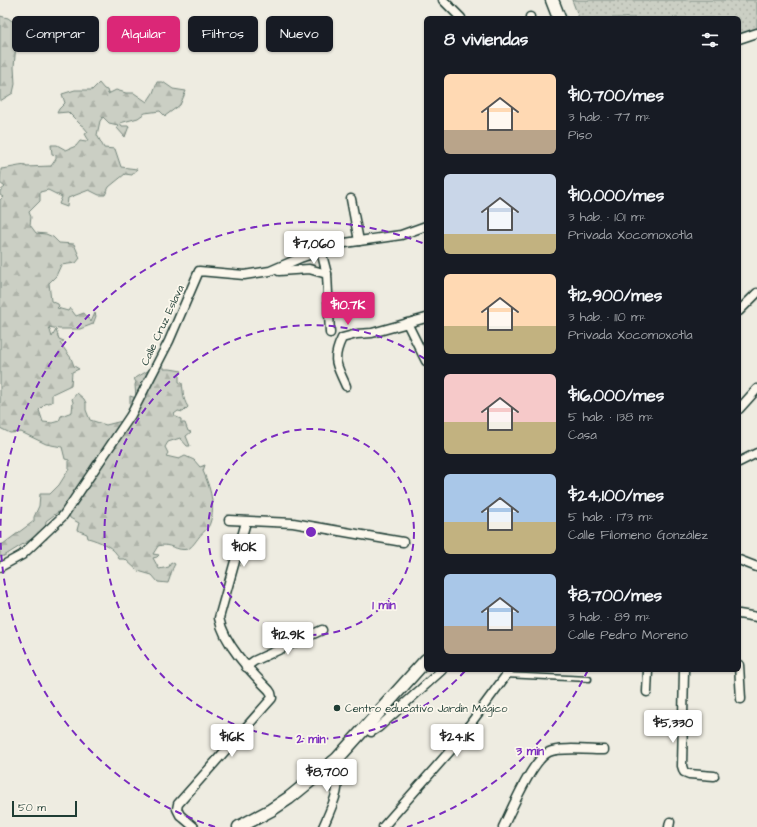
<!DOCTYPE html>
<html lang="es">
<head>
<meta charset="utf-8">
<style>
  body { margin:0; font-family:"Architects Daughter",sans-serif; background:#242831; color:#f1f3f6; height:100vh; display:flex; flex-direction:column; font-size:15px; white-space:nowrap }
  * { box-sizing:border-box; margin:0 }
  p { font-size:13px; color:#9ea1a6 }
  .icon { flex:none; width:22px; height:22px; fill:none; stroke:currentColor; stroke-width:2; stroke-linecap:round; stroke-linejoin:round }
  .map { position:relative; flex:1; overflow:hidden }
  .drawer { position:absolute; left:424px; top:16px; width:317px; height:656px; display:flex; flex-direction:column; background:#171b24; border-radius:6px; box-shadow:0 1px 3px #0004 }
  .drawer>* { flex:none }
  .hud { position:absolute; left:12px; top:16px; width:352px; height:36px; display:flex; gap:8px }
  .scale { position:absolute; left:12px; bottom:10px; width:65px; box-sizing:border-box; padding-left:4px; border:2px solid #1f3d34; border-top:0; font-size:11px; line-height:14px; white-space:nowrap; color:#1f3d34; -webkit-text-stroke:3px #fbf7ec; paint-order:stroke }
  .price { position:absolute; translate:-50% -34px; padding:0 9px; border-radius:4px; background:#fff; color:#222; font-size:13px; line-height:26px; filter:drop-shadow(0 1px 2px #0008) }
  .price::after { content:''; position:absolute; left:50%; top:24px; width:12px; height:9px; margin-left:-6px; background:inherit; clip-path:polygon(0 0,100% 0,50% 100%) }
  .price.selected { background:#db2777; color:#fff }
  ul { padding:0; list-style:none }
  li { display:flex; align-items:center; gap:12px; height:100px; padding:0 20px }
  li span { display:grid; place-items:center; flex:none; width:112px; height:80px; border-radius:6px; color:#555 }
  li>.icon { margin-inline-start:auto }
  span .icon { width:48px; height:48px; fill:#fffc; stroke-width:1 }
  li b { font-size:17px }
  h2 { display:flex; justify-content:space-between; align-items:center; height:48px; padding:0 20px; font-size:17px }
  .chip { padding:0 14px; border-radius:6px; background:#171b24; box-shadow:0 1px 3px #0004; font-size:14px; line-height:36px }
  .chip.selected { background:#db2777; color:#fff }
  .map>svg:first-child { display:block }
</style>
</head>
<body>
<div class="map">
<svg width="757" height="827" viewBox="0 0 757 827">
  <defs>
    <pattern id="grass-dots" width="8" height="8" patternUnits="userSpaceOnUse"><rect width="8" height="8" fill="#cbcfc4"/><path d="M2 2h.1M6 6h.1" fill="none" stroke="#aeb3a9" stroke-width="1.8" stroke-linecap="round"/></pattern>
    <pattern id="forest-firs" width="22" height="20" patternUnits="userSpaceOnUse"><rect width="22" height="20" fill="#cbcfc4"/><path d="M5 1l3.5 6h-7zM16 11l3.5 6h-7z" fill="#aeb3a9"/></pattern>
  </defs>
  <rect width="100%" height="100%" fill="#eeece1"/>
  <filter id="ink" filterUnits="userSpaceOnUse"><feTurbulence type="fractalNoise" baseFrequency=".025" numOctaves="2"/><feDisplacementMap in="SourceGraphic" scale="8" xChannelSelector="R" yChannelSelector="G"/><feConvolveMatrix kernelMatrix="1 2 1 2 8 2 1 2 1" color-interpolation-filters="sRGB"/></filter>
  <g filter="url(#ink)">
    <path fill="url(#grass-dots)" stroke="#75867c" d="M572,0H757V33L739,39V18H579Z"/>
    <g fill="url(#forest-firs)" stroke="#75867c">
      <path d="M0,16L8,18L15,23L18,35L16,44L14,67L15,84L13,93L0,101Z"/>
      <path d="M157,82H163L173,89L186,91L180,105L165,116L160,111L145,113L138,118L120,123L122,126H129L125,137L117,128L118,125L109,123L103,117L100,121L97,135L104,148L115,149L121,167L137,169L132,175L125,174L109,187L105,195H99L89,190L68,198L67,207L59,204L62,197L48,190L40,192V201L29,212L31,217L30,225L36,233L46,234L53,237L59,243L74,244L80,258L76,263L61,265L56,276L49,283L51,301L58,304L59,306L57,308L68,311L70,308L76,316L84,313L91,322L95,313L96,316L93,324L80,329H59L49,327L52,337L56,330L59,339L64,341L60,343L71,358L74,366L79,369L72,372L71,385L52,394V402L45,404L39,410L43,422L52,423L59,421L61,416L72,412L73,402L72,399L77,393L84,399L86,403V410L90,420L106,425L122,421L130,407V396L136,398L135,385L136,382L134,379C141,375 155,365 164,367V369H170L182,371L179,375V382L182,383C184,394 182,397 188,407L183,412L178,411L174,414L176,417L181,419V423H185L188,431L191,432L186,436L190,446H187L180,438L168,442L165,447L168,453L166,456L179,459L185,456L194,460L200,467L205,465L203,471C210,487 216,506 210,523C209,528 202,533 199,537C196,541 192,547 188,549C177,552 169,542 158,546L153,554L159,555L157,557L153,558L159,569L169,567L171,562L175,564C171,570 171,576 168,583L158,582L152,575L138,571L125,559H119C116,547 98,541 88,538L87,534L77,530L79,523L70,518L69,514L65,516L58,512L46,521L45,533L47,539L33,538L4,556L0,557V545L3,544L34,521V517L39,506L40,494H50L59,485L69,469V460L65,459L62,447L46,444L21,432L10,433L0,428V200L3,197L0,195V191L5,187L0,183L1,169C11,168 16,166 26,165V167L51,166L56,159V155L52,154L51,145H57L66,150L76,146L80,141L86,142L88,139L85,134L88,132L83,126L81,125L68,112L57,113L59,109L65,103L62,94L75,90H92L99,83L104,89L107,90L108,94L116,90L126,93H134L147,102L153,93Z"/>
    </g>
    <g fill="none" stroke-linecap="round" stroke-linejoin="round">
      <g stroke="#1f3d34" stroke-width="7">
        <path id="lane" d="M505,675L589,679"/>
      </g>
      <g stroke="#1f3d34" stroke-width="11">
        <g id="street">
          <path d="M443,0L461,18"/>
          <path d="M530,17V18"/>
          <path d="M739,39L757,33"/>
          <path d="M351,199L359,241"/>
          <path d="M321,251L327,274L330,333"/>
          <path d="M279,271L309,269L327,274"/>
          <path d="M739,311L757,293"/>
          <path d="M407,323L426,361"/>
          <path d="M346,386C337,365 331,361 342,338L357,334L372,333L426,318"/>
          <path d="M739,409L757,389"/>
          <path d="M739,462L757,453"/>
          <path d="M229,520L293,523L403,542"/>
          <path d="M739,560L757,567"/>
          <path d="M0,567L22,555L63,516L131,415L169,341L199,271L244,275L270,271L300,258L345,243L401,235L426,226"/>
          <path d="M739,614L757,617"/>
          <path d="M739,665L741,699"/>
          <path d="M246,667L254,661L322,630"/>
          <path d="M684,670L682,766L684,772L689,774L714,776"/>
          <path d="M647,692L648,670"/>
          <path d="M365,727L371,732L379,727L442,670"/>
          <path d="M194,827L180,815L177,809L178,804L272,698L271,693L269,690C250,671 224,644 219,618L246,522"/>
          <path d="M323,827C335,800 341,789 337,759"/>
          <path d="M383,827L451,750L510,670"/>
          <path d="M503,827C512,809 532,760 549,752C559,747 591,750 604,750"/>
          <path d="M669,827L670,822"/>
        </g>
      </g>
      <g stroke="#1f3d34" stroke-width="15">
        <g id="secondary">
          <path d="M552,0L559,18"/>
          <path d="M239,827L271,810L289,798L337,759L426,660"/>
        </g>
      </g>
      <use href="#lane" stroke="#fbf7ec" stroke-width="4"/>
      <use href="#street" stroke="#fbf7ec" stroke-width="8"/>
      <use href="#secondary" stroke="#fbf7ec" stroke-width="12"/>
    </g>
  </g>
  <g fill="none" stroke="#7b2cbf" stroke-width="2" stroke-dasharray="7 5">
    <circle cx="311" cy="532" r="103"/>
    <path d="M465 671A207 207 0 1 1 425 359"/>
    <path d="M588 670A310 310 0 0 1 407 827M215 827A310 310 0 1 1 425 244"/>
  </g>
  <circle fill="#1f3d34" stroke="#fbf7ec" stroke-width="1.5" cx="337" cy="708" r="4"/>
  <g text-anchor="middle" stroke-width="3.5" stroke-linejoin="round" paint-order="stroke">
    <g font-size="11" fill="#1f3d34" stroke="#fbf7ec">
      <text transform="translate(162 325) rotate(-65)" y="4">Calle Cruz Eslava</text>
    </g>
    <g font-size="11" fill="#1f3d34" stroke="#fbf7ec" text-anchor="start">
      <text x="345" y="712">Centro educativo Jardín Mágico</text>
    </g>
  </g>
  <circle cx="311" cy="532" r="6" fill="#7b2cbf" stroke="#fbf7ec" stroke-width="2"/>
  <g font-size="12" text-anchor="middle" font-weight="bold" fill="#7b2cbf" stroke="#fbf7ec" stroke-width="3.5" stroke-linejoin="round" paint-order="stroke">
    <text x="384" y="609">1 min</text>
    <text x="311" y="743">2 min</text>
    <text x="530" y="755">3 min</text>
  </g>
</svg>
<div class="scale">50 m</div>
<b class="price" style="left:314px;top:265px">$7,060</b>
<b class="price selected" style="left:348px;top:326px">$10.7K</b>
<b class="price" style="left:244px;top:568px">$10K</b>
<b class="price" style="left:288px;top:656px">$12.9K</b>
<b class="price" style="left:673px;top:744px">$5,330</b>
<b class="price" style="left:232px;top:758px">$16K</b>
<b class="price" style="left:457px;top:758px">$24.1K</b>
<b class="price" style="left:327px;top:793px">$8,700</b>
<div class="hud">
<a class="chip">Comprar</a>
<a class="chip selected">Alquilar</a>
<a class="chip">Filtros</a>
<a class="chip">Nuevo</a>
</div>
<section class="drawer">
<h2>8 viviendas<svg class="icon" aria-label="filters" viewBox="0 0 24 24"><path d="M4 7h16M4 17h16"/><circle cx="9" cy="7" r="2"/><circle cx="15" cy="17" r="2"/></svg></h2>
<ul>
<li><span style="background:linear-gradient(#ffd9b3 70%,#b9a48a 0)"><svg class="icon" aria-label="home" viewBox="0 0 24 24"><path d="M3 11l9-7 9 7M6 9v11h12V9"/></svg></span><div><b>$10,700/mes</b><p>3 hab. · 77 m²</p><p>Piso</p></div></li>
<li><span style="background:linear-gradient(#c9d6e8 75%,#c2b280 0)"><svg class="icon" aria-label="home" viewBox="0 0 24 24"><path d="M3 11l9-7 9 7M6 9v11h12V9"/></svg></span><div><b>$10,000/mes</b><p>3 hab. · 101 m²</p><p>Privada Xocomoxotla</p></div></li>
<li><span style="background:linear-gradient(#ffd9b3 65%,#c2b280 0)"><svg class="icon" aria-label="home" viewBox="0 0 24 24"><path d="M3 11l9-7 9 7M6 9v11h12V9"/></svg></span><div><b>$12,900/mes</b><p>3 hab. · 110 m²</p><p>Privada Xocomoxotla</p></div></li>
<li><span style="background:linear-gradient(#f6c9c9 60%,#c2b280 0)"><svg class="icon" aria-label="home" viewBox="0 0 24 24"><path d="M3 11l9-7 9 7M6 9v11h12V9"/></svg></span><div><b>$16,000/mes</b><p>5 hab. · 138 m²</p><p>Casa</p></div></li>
<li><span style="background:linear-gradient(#a9c7e8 60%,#c2b280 0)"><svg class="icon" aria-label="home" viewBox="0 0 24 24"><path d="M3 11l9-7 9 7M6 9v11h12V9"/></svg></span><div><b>$24,100/mes</b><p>5 hab. · 173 m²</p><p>Calle Filomeno González</p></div></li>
<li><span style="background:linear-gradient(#a9c7e8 65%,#b9a48a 0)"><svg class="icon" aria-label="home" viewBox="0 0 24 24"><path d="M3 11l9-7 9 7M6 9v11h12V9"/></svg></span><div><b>$8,700/mes</b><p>3 hab. · 89 m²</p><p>Calle Pedro Moreno</p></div></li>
</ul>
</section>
</div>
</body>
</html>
